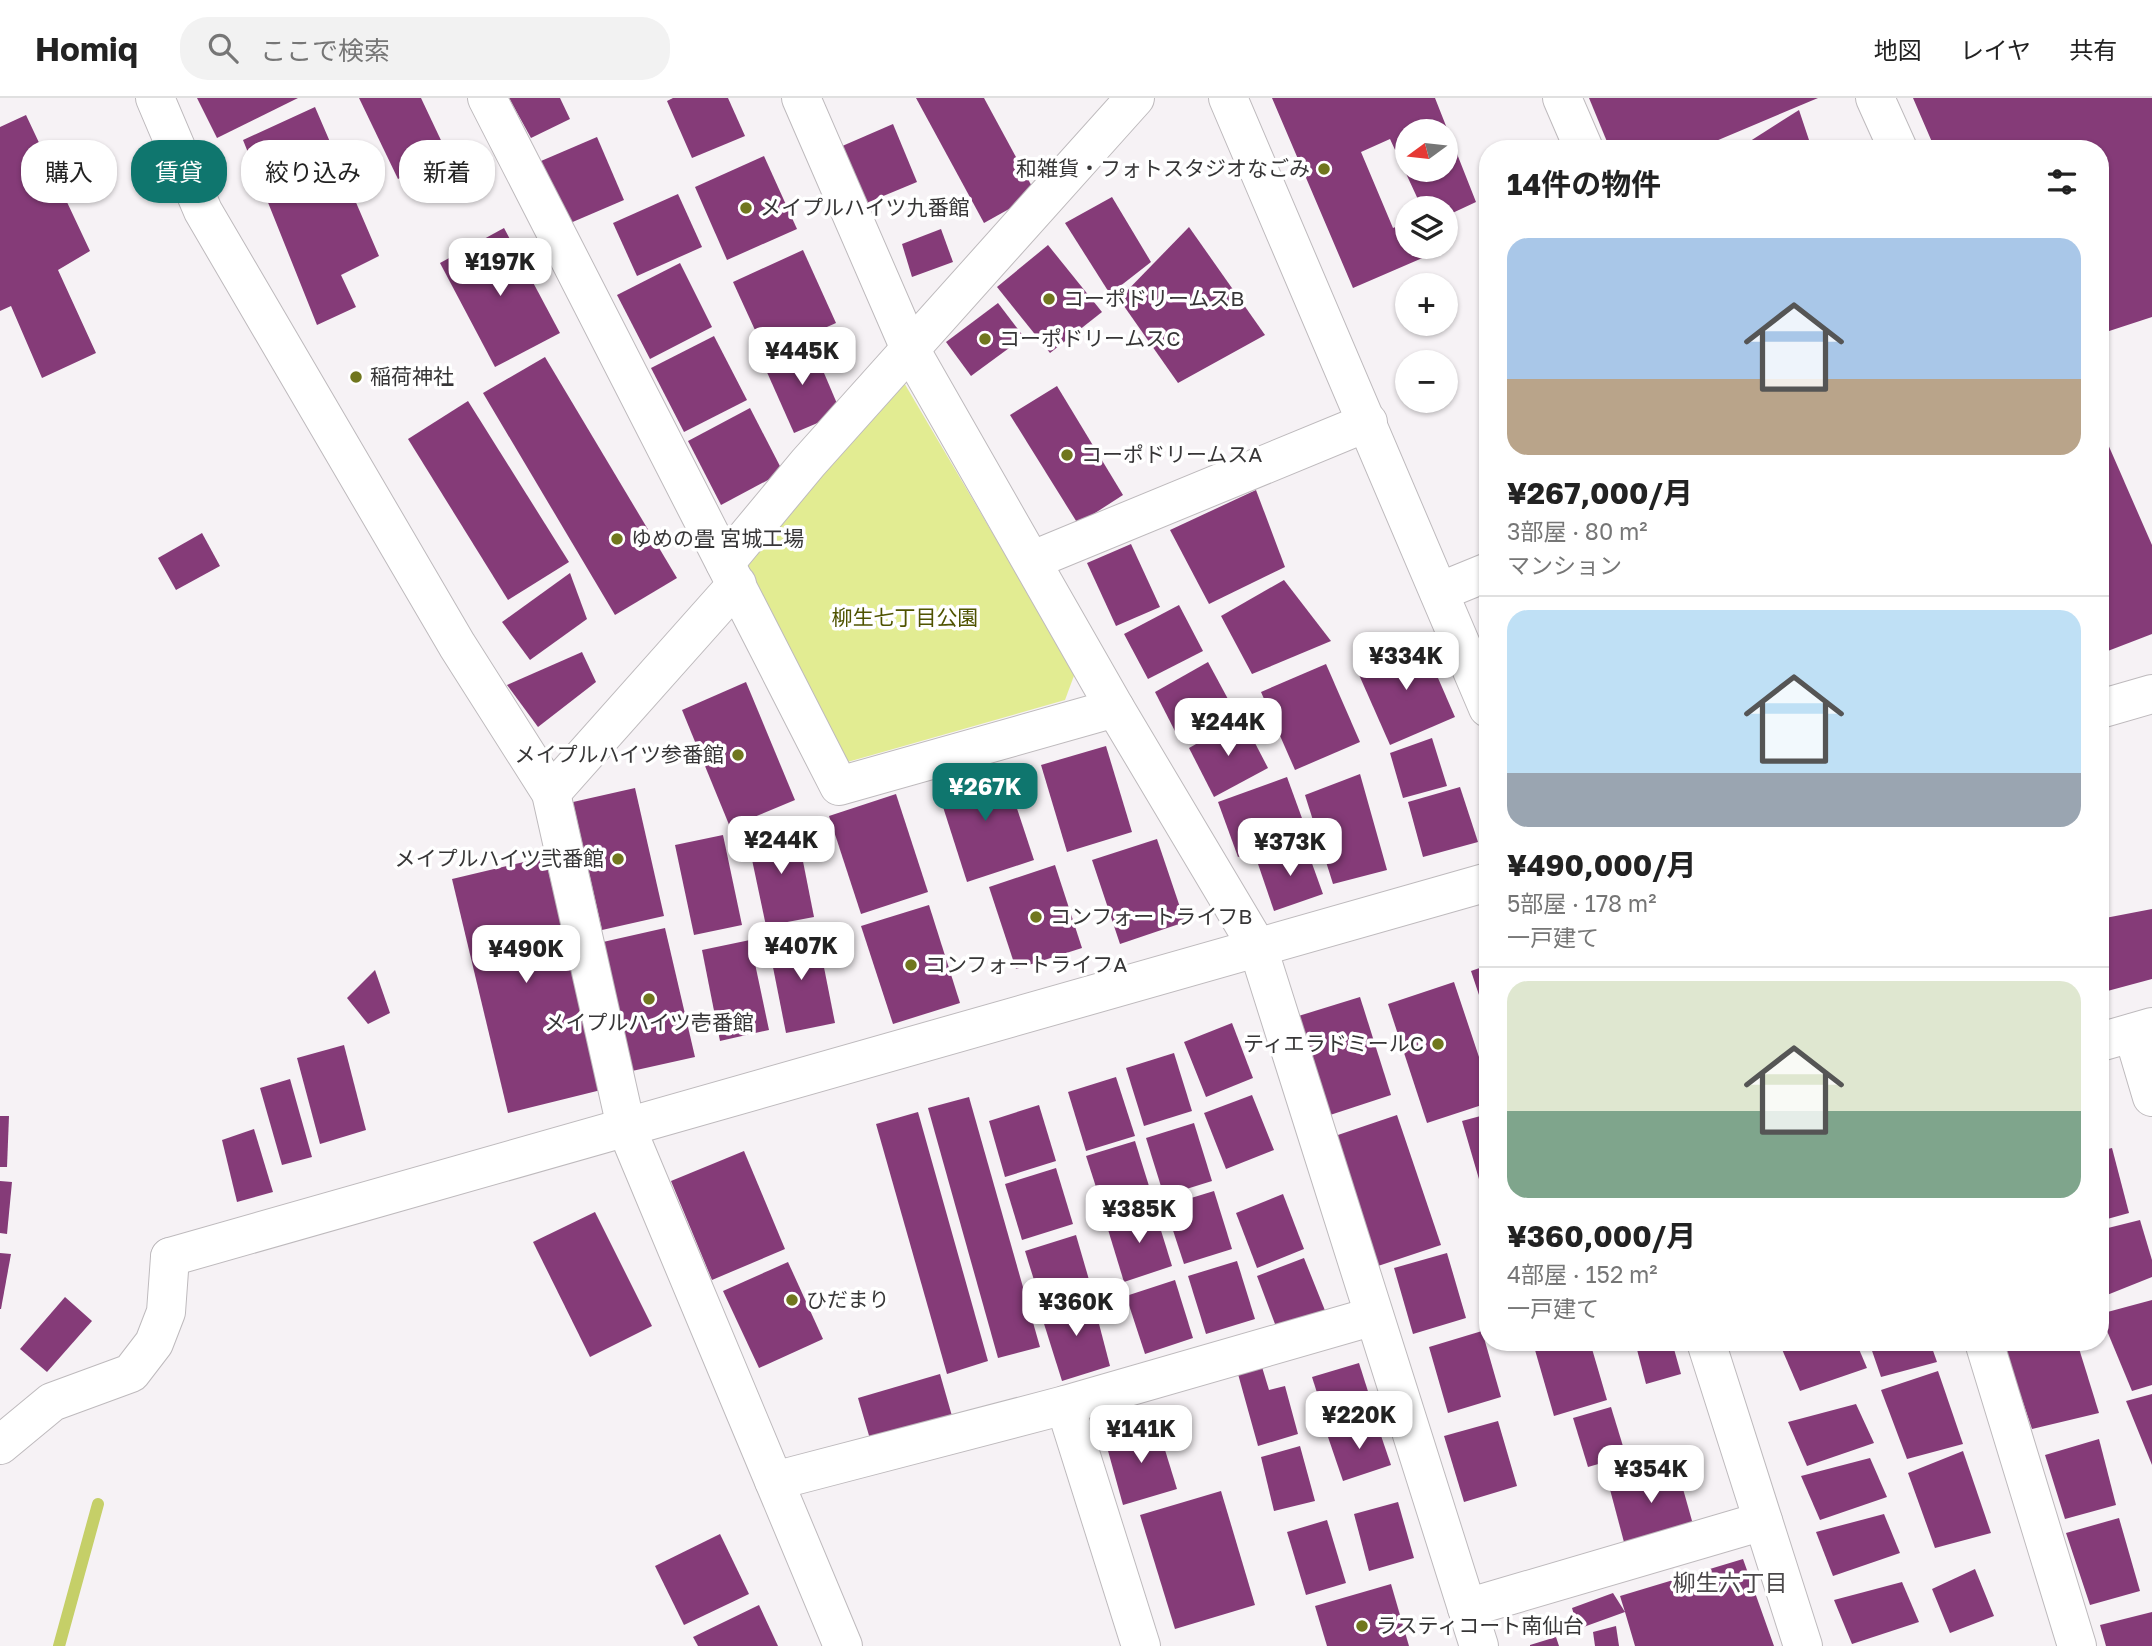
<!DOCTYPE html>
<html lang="ja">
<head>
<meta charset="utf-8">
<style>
  body { margin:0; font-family:"Golos Text","Noto Sans JP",sans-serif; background:#f2f2f2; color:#222; height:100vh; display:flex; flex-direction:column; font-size:26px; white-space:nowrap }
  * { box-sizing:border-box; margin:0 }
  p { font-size:23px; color:#767676 }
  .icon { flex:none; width:38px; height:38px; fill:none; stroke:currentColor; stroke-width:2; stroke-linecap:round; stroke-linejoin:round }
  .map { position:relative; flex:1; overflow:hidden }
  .panel { position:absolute; left:1479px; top:42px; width:630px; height:1211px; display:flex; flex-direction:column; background:#fff; border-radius:28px; box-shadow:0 2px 5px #0004 }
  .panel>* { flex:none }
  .hud { position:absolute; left:21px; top:42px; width:665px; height:63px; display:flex; gap:14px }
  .needle { width:46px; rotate:255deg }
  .controls { position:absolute; left:1395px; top:21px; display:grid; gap:14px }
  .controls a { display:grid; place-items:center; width:63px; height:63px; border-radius:50%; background:#fff; box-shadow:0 2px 5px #0004; font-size:35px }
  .price { position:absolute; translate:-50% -60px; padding:0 16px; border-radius:14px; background:#fff; color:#222; font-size:23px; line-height:46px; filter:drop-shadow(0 2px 4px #0008) }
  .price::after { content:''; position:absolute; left:50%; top:42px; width:21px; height:16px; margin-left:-10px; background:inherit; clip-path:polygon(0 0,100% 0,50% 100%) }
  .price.on { background:#0f766e; color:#fff }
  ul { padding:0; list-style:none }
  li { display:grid; align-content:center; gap:14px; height:371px; padding:0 28px }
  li+li { border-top:2px solid #e0e0e0 }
  li span { display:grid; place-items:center; height:217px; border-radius:21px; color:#555 }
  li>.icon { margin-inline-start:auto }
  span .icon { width:126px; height:126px; fill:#fffc; stroke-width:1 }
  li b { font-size:30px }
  h2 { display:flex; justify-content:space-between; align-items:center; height:84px; padding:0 28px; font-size:30px }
  .chip { padding:0 24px; border-radius:28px; background:#fff; box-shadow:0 2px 5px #0004; font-size:24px; line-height:63px }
  .chip.on { background:#0f766e; color:#fff }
  header { display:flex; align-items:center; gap:42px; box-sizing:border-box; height:98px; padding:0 35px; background:#fff; border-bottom:2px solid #e0e0e0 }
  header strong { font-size:33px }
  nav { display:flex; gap:38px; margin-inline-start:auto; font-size:24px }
  .search { width:490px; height:63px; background:#f2f2f2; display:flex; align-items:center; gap:18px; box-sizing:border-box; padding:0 24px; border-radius:28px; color:#767676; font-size:26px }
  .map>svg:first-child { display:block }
</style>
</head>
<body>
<header>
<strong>Homiq</strong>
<div class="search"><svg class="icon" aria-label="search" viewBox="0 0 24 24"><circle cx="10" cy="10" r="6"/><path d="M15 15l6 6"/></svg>ここで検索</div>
<nav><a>地図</a><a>レイヤ</a><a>共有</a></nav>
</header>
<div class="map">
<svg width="2152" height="1548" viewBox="0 0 2152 1548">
  <rect width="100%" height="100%" fill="#f6f2f5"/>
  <path fill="#e2ec92" d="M903,283L1075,575L1065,602L844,665L745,462Z"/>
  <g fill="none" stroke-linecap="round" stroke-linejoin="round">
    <path stroke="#c5cf68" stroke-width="12" d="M59,1548L98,1406"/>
  </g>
  <g fill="#853b78" fill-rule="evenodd">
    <path d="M197,0H298L217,40Z"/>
    <path d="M359,0H421L447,55L398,81Z"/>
    <path d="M509,0H560L570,21L531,40Z"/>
    <path d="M673,0H728L745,38L692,60L667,3Z"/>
    <path d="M916,0H984L1036,96L984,125Z"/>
    <path d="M1272,0H1435L1476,104L1446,118V110H1422L1390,41L1361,54L1393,130L1407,124V149H1431L1434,155L1353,190ZM1407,33H1446V72H1407Z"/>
    <path d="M1589,0H1818L1697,51H1610Z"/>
    <path d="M1913,0H2152V219L2100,236V51H1935Z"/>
    <path d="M315,9L379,158L341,177L356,209L317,227L243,42Z"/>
    <path d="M1799,12L1812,51H1746L1744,47Z"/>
    <path d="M26,17L90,153L58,172L96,255L42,280L11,208L0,213V29Z"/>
    <path d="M893,26L917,84L864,106L840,49Z"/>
    <path d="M597,39L624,102L568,126L541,63Z"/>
    <path d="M764,58L797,131L727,162L695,89Z"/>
    <path d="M678,96L702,149L637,178L613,125Z"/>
    <path d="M1112,99L1151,164L1110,196L1065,125Z"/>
    <path d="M1189,129L1265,237L1178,285L1119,201Z"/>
    <path d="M504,130L560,235L495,269L440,165Z"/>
    <path d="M941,131L953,164L912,179L902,146Z"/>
    <path d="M1048,147L1102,214L1050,255L997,189Z"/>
    <path d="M803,152L836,225L766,256L733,184Z"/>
    <path d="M680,165L712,229L650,261L617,197Z"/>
    <path d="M998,205L1024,239L971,278L946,244Z"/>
    <path d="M714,238L747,302L684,334L651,270Z"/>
    <path d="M810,242L841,315L794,335L762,263Z"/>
    <path d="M545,259L677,480L615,517L483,295Z"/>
    <path d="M1057,288L1123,397L1078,426L1010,317Z"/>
    <path d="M468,303L569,464L508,502L408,341Z"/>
    <path d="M750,310L783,374L721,407L688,343Z"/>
    <path d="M2100,328L2152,447V536L2100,556Z"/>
    <path d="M1256,392L1285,469L1209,506L1170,432Z"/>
    <path d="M202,435L220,468L176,492L158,460Z"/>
    <path d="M1131,446L1160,509L1116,528L1087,465Z"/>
    <path d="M570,475L587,521L530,562L502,524Z"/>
    <path d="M1284,482L1331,543L1252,576L1221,518Z"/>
    <path d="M1179,507L1203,553L1148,581L1124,536Z"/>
    <path d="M1421,541L1455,619L1390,647L1356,570Z"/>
    <path d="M582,554L596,584L538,629L507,587Z"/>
    <path d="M1208,564L1235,614L1180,643L1155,594Z"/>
    <path d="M1326,566L1360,644L1295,672L1261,594Z"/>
    <path d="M746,584L795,702L730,729L682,612Z"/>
    <path d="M1242,620L1268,670L1214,699L1189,650Z"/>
    <path d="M1432,640L1447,688L1403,700L1390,655Z"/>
    <path d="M1106,648L1132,734L1067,754L1041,667Z"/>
    <path d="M1002,665L1034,762L967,784L936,687Z"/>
    <path d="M1360,676L1387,772L1333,786L1305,697Z"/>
    <path d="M1287,679L1307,734L1238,759L1218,704Z"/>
    <path d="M1460,689L1478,744L1423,759L1408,704Z"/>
    <path d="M635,690L664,818L602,832L573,704Z"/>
    <path d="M896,696L928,794L861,816L829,718Z"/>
    <path d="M796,728L814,819L766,828L747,738Z"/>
    <path d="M723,737L742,827L694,837L675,747Z"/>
    <path d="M1157,741L1185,824L1120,846L1092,762Z"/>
    <path d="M1305,746L1323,796L1274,813L1257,763Z"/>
    <path d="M545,759L601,992L508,1015L452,781Z"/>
    <path d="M1055,767L1082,850L1016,871L989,789Z"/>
    <path d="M929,807L960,905L893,926L861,828Z"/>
    <path d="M2152,811V881L2100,895V821Z"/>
    <path d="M665,830L695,959L632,973L603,844Z"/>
    <path d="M817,834L835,925L786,935L768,844Z"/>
    <path d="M750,842L769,932L720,943L702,852Z"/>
    <path d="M1488,867V920L1487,921L1471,873Z"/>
    <path d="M375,872L390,915L368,926L347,900Z"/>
    <path d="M1454,884L1488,986V1005L1427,1025L1388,906Z"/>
    <path d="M1360,899L1391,997L1324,1019L1292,920Z"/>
    <path d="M1232,925L1253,980L1206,999L1184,944Z"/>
    <path d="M344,947L366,1032L320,1046L297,960Z"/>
    <path d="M1174,955L1192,1013L1144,1028L1126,970Z"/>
    <path d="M1116,979L1135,1038L1086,1053L1068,994Z"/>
    <path d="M290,981L312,1059L282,1067L260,990Z"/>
    <path d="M1252,997L1274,1052L1226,1071L1204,1015Z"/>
    <path d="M969,999L1040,1249L998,1260L928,1010Z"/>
    <path d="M1039,1007L1056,1063L1005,1079L989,1023Z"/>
    <path d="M918,1014L988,1263L947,1276L876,1026Z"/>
    <path d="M1488,1016V1086L1481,1088L1462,1023Z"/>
    <path d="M1397,1017L1441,1147L1372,1170L1329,1040Z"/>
    <path d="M0,1018H9L7,1069H0Z"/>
    <path d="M1194,1025L1212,1083L1164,1098L1146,1040Z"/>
    <path d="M254,1031L273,1094L237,1104L222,1042Z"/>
    <path d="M1135,1043L1153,1101L1105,1117L1086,1058Z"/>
    <path d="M2112,1050L2129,1115L2100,1123V1053Z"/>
    <path d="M744,1053L785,1151L712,1182L671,1083Z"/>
    <path d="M1056,1070L1073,1126L1022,1142L1005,1086Z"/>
    <path d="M0,1083L12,1084L7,1136L0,1135Z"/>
    <path d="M1214,1093L1232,1151L1184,1166L1165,1108Z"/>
    <path d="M1283,1096L1304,1151L1257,1170L1236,1115Z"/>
    <path d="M1154,1110L1172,1168L1124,1184L1106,1125Z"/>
    <path d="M595,1114L652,1228L590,1259L533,1144Z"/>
    <path d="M2140,1122L2152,1162V1179L2107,1197L2100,1176V1132Z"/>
    <path d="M1076,1137L1092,1192L1042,1208L1025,1153Z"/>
    <path d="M0,1155L11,1156L1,1211H0Z"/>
    <path d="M1447,1155L1466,1220L1413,1236L1394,1170Z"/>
    <path d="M1304,1160L1326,1215L1278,1234L1257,1178Z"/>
    <path d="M1237,1163L1255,1221L1206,1236L1188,1178Z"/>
    <path d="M788,1164L823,1241L759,1270L723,1193Z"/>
    <path d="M1175,1182L1193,1240L1145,1256L1126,1198Z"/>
    <path d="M65,1199L92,1223L47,1274L20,1251Z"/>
    <path d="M1092,1199L1110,1268L1062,1283L1040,1213Z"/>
    <path d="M2152,1202V1287L2132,1293L2100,1216Z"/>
    <path d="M1482,1233L1501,1299L1448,1315L1429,1249Z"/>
    <path d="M1561,1244H1590L1607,1302L1554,1318L1535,1252Z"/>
    <path d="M1635,1244H1672L1681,1276L1646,1286Z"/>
    <path d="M1799,1244H1856L1867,1270L1800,1293L1781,1249Z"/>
    <path d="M1869,1244H1930L1937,1264L1881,1279Z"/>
    <path d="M2012,1244H2077L2099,1315L2032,1331L2004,1248Z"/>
    <path d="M1359,1265L1372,1306L1325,1320L1312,1279Z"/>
    <path d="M1262,1269L1269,1292L1285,1288L1298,1336L1258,1348L1238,1276Z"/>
    <path d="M1938,1273L1963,1346L1907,1361L1881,1292Z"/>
    <path d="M940,1276L952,1318L870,1341L858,1300Z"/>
    <path d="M2152,1296V1367L2126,1303Z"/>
    <path d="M1856,1306L1874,1345L1807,1368L1788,1324Z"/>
    <path d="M1611,1309L1626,1358L1588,1369L1573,1320Z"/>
    <path d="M1376,1323L1391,1367L1343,1383L1328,1339Z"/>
    <path d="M1498,1323L1517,1388L1464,1404L1444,1338Z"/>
    <path d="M1157,1326L1177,1391L1123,1407L1105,1342Z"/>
    <path d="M2099,1341L2116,1407L2065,1421L2045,1357Z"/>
    <path d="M1300,1348L1315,1403L1274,1413L1261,1359Z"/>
    <path d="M1963,1353L1991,1435L1935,1450L1908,1375Z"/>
    <path d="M1870,1360L1887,1399L1820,1422L1801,1378Z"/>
    <path d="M1676,1366L1694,1430L1625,1448L1608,1384Z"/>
    <path d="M1221,1393L1255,1507L1175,1531L1140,1417Z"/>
    <path d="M1398,1404L1414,1460L1369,1473L1354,1416Z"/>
    <path d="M1884,1416L1900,1455L1833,1478L1816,1434Z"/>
    <path d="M2119,1420L2140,1493L2090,1507L2066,1435Z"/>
    <path d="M1327,1422L1346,1485L1306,1497L1287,1434Z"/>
    <path d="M720,1436L749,1496L684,1527L655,1468Z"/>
    <path d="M1743,1461L1774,1548H1635L1625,1514L1578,1531L1572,1510L1613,1495L1625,1514L1620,1498Z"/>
    <path d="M1975,1471L1994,1518L1950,1535L1932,1491Z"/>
    <path d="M1902,1484L1919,1524L1852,1546L1834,1502Z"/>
    <path d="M1391,1486L1409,1548H1327L1315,1508Z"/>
    <path d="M759,1507L778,1548H698L693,1539Z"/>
    <path d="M2152,1514V1548H2106L2100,1527Z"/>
    <path d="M1616,1528L1619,1548H1595L1593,1534Z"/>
    <path d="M1556,1539L1559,1548H1530V1547Z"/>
  </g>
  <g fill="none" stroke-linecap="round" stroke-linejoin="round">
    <g stroke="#bebabd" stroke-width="40">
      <g id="minor">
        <path d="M155,0L203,113L457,547L551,695L626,1029L843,1548"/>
        <path d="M487,0L839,688L1115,610"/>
        <path d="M801,0L910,251L1115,610L1258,850L1479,1548"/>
        <path d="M1562,0L1584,51"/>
        <path d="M1875,0L1898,51"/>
        <path d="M1033,462L1368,324"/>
        <path d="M725,465L808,365L1135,0"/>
        <path d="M1439,494L1488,474"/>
        <path d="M551,695L737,486"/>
        <path d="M2133,935L2152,999"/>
        <path d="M2100,944L2152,929"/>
        <path d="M1984,1244L2077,1548"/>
        <path d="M1065,1307L1141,1548"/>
        <path d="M0,1347L52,1304L131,1275L154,1245L166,1214L170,1159"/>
        <path d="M774,1383L1065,1307L1374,1218"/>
        <path d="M1467,1510L1763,1423"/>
      </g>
    </g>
    <g stroke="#bebabd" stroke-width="40">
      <g id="tertiary">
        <path d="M1228,0L1488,610"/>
        <path d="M2100,611L2152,596"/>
        <path d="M170,1159L1488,784"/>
        <path d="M1706,1244L1803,1548"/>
      </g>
    </g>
    <use href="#minor" stroke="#fff" stroke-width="38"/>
    <use href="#tertiary" stroke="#fff" stroke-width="38"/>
  </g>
  <g fill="#70761e" stroke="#fff" stroke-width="2.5">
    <circle cx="1324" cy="71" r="7"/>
    <circle cx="746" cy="110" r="7"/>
    <circle cx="1049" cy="201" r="7"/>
    <circle cx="985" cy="241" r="7"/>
    <circle cx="356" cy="279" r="7"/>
    <circle cx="1067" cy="357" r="7"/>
    <circle cx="617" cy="441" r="7"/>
    <circle cx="738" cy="657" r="7"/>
    <circle cx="618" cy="761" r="7"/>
    <circle cx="1036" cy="819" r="7"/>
    <circle cx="911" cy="867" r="7"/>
    <circle cx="649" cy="901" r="7"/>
    <circle cx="1438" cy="946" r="7"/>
    <circle cx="792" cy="1202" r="7"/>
    <circle cx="1362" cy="1528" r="7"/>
  </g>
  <g text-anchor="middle" stroke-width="7" stroke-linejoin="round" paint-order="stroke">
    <g font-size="21" fill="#373637" stroke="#fff" text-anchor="start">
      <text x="1310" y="78" text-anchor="end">和雑貨・フォトスタジオなごみ</text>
      <text x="760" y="117">メイプルハイツ九番館</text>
      <text x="1063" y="208">コーポドリームスB</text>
      <text x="999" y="248">コーポドリームスC</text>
      <text x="370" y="286">稲荷神社</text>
      <text x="1081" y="364">コーポドリームスA</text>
      <text x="631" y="448">ゆめの畳 宮城工場</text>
      <text x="724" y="664" text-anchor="end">メイプルハイツ参番館</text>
      <text x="604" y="768" text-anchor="end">メイプルハイツ弐番館</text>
      <text x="1050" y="826">コンフォートライフB</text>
      <text x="925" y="874">コンフォートライフA</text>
      <text x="649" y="932" text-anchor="middle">メイプルハイツ壱番館</text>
      <text x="1424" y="953" text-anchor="end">ティエラドミールC</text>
      <text x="806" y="1209">ひだまり</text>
      <text x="1376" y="1535">ラスティコート南仙台</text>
    </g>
    <g font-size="21" fill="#4f5301" stroke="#fff">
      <text x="905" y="527">柳生七丁目公園</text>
    </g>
    <g font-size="23" fill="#4b484a" stroke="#fff">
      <text x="1730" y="1493">柳生六丁目</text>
    </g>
  </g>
</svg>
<div class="controls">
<a><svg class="needle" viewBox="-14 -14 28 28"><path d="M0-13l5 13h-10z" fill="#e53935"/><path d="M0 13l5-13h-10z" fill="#767676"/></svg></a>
<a><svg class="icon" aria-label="layers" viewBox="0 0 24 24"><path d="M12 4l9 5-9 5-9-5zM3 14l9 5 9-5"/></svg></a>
<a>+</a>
<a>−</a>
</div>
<b class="price" style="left:500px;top:200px">¥197K</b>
<b class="price" style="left:802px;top:289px">¥445K</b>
<b class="price" style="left:1406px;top:594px">¥334K</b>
<b class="price" style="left:1228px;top:660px">¥244K</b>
<b class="price on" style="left:985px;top:725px">¥267K</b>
<b class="price" style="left:781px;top:778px">¥244K</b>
<b class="price" style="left:1290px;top:780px">¥373K</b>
<b class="price" style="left:801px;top:884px">¥407K</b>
<b class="price" style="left:526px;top:887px">¥490K</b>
<b class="price" style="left:1139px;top:1147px">¥385K</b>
<b class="price" style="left:1076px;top:1240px">¥360K</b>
<b class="price" style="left:1359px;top:1353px">¥220K</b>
<b class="price" style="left:1141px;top:1367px">¥141K</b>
<b class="price" style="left:1651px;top:1407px">¥354K</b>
<div class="hud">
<a class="chip">購入</a>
<a class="chip on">賃貸</a>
<a class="chip">絞り込み</a>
<a class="chip">新着</a>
</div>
<section class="panel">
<h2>14件の物件<svg class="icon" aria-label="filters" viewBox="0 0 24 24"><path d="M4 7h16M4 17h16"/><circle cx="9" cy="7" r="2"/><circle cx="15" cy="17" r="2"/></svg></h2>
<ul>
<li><span style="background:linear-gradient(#a9c7e8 65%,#b9a48a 0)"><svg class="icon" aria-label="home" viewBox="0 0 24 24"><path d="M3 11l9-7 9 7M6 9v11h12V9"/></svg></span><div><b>¥267,000/月</b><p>3部屋 · 80 m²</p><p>マンション</p></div></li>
<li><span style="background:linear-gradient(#bfe0f5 75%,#9aa5b1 0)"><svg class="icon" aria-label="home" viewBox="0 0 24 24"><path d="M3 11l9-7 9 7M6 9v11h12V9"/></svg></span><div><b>¥490,000/月</b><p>5部屋 · 178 m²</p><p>一戸建て</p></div></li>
<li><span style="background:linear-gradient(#dfe7d0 60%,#7fa58c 0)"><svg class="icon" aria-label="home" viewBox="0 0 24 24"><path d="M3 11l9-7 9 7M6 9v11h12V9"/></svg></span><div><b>¥360,000/月</b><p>4部屋 · 152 m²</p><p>一戸建て</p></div></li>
</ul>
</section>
</div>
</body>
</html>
